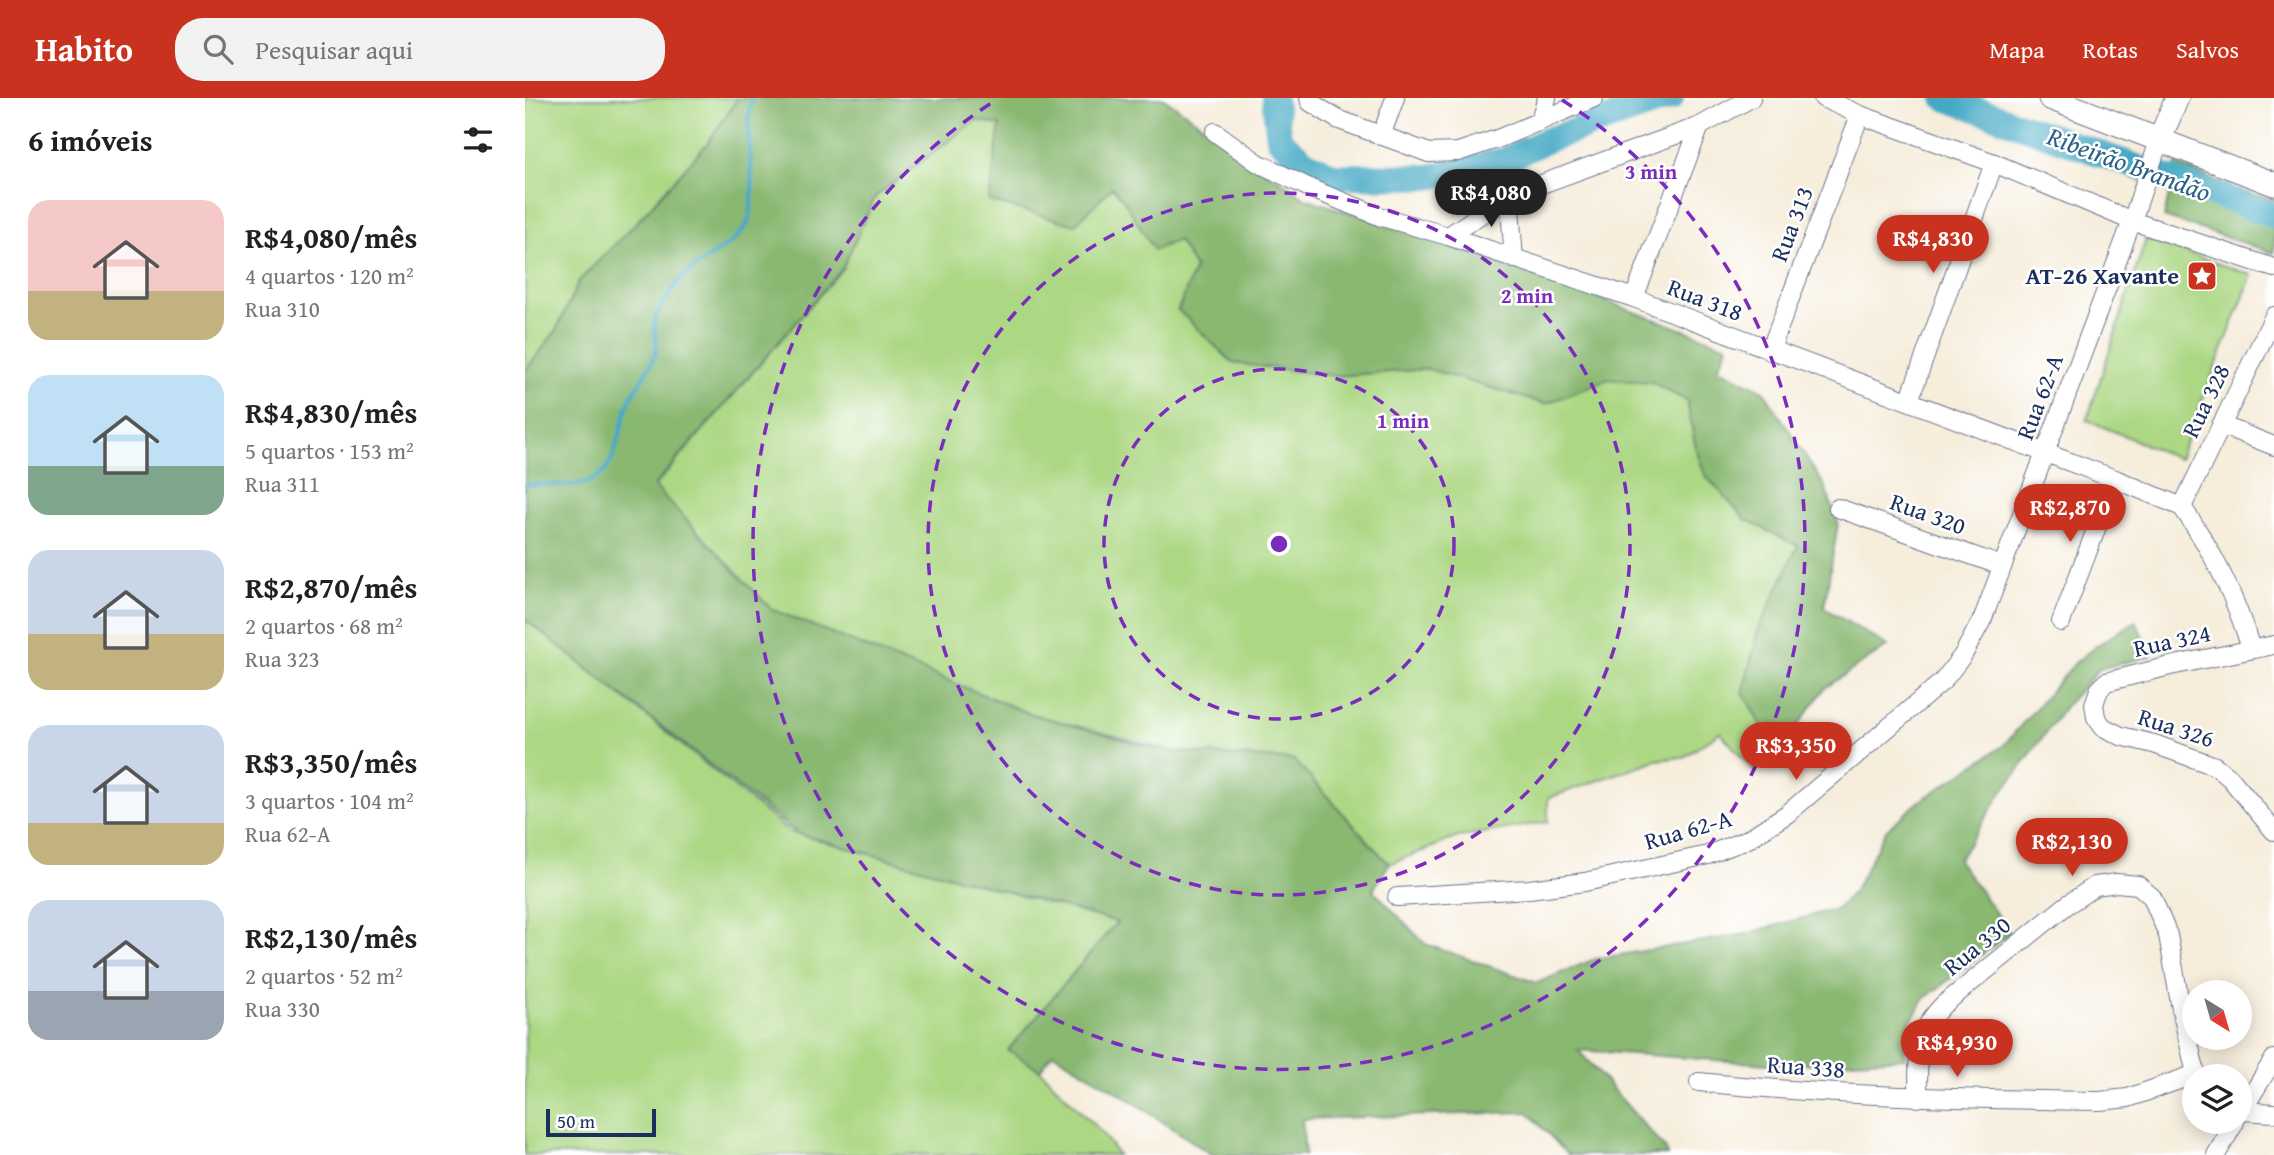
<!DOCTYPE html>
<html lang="pt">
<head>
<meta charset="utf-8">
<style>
  body { margin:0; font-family:"Gentium Book Plus",serif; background:#f2f2f2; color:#202124; height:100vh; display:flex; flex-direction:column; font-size:26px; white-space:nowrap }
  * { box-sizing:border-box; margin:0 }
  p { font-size:23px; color:#757577 }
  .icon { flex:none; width:38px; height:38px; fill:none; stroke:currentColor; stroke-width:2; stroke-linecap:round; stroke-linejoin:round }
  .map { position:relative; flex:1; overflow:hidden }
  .panel { display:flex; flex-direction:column; background:#fff; width:525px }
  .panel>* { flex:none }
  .needle { width:46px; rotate:143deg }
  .tools { position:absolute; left:1657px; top:882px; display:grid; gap:14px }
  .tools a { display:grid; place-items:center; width:70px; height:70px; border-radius:50%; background:#fff; box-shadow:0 4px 18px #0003; font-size:35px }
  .scale { position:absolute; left:21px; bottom:18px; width:110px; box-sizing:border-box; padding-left:7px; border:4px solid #1b2f5e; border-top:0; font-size:19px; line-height:24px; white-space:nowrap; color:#1b2f5e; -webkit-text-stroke:5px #fff; paint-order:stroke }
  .price { position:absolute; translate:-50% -60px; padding:0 16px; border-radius:24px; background:#c8321e; color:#fff; font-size:23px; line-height:46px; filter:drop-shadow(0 2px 4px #0008) }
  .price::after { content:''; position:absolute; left:50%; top:42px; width:21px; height:16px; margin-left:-10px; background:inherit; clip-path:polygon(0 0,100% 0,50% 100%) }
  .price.on { background:#222; color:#fff }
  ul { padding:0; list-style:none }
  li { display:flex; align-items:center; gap:21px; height:175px; padding:0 28px }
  li span { display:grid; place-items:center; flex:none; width:196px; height:140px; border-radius:21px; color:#555 }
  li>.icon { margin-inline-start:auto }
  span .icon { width:84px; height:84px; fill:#fffc; stroke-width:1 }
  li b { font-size:30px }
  h2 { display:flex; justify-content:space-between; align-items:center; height:84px; padding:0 28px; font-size:30px }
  header { display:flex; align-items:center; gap:42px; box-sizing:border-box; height:98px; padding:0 35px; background:#c8321e; color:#fff }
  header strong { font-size:33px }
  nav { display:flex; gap:38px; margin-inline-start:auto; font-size:24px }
  .search { width:490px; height:63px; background:#f2f2f2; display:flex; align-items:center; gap:18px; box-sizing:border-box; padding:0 24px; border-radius:28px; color:#757577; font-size:26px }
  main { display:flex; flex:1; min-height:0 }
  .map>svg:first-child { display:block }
</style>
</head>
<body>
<header>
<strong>Habito</strong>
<div class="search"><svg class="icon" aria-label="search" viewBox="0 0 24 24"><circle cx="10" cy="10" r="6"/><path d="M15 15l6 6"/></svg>Pesquisar aqui</div>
<nav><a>Mapa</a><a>Rotas</a><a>Salvos</a></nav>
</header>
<main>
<section class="panel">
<h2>6 imóveis<svg class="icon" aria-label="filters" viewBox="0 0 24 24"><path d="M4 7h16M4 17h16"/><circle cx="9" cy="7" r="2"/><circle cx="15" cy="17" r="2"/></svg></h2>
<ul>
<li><span style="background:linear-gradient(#f6c9c9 65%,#c2b280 0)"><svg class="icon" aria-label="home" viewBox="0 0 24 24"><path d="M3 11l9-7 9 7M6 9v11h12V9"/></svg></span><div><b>R$4,080/mês</b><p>4 quartos · 120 m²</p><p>Rua 310</p></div></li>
<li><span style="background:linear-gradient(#bfe0f5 65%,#7fa58c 0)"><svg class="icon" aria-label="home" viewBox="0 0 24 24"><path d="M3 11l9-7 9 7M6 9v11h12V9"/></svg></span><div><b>R$4,830/mês</b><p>5 quartos · 153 m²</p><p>Rua 311</p></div></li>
<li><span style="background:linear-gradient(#c9d6e8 60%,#c2b280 0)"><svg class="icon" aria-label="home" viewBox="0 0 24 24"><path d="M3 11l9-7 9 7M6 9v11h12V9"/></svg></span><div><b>R$2,870/mês</b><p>2 quartos · 68 m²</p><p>Rua 323</p></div></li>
<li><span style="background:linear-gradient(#c9d6e8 70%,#c2b280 0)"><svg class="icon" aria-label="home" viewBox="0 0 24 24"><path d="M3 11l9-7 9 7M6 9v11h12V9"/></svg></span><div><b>R$3,350/mês</b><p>3 quartos · 104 m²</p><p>Rua 62-A</p></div></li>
<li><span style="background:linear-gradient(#c9d6e8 65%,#9aa5b1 0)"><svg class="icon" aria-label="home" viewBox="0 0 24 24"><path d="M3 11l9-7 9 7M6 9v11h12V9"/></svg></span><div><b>R$2,130/mês</b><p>2 quartos · 52 m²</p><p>Rua 330</p></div></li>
</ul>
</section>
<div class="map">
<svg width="1749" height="1057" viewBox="0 0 1749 1057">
  <rect width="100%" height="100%" fill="#fff"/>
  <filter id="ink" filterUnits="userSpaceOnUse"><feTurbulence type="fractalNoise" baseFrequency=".0143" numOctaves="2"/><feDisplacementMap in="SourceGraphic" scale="14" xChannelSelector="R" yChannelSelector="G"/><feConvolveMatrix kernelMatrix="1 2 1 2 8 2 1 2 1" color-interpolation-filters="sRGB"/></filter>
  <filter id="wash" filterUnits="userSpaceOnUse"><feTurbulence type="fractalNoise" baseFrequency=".00686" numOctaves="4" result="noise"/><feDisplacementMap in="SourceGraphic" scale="28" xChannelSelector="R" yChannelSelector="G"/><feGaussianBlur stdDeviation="1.57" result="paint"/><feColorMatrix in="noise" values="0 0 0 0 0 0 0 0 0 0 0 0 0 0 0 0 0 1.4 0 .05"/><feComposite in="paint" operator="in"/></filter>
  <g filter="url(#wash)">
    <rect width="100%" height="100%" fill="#f6eddb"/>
    <g fill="#acd783" stroke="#648370" stroke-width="2">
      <path d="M0,0H213L182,46L111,125L54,183L31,233L0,273Z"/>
      <path d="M451,22L475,27L587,89L598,101L653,142L670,170L810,278L903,271L1020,306L1083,281L1128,284L1162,303L1171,351L1220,421L1273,448L1233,533L1218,594L1252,657L1229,673L1195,634L1159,659L1131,662L1023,700V724L933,739L864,766L769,662L650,654L503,615L246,511L129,389L317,171L350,99Z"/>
      <path d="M1621,141L1727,177L1654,361L1562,322Z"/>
      <path d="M2,522L265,734L593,824L484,952L515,972L576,1034L593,1057H0V524Z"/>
    </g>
    <g fill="#89b871" stroke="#527468" stroke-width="2">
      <path d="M213,0H639L780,100L959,159L1203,248L1193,270L1239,293L1299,387L1313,425L1299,510L1363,548L1300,590L1252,657L1218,594L1233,533L1273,448L1220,421L1180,377L1171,351L1162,303L1127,284L1083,281L1020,306L903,271L810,278L708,265L653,212L670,170L653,142L629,152L598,101L587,89L550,127L464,103L475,27L451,22L350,99L317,171L129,388L246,511L503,615L641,653L769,662L864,766L848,792L900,846L1012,885L1070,861L1221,836L1313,810L1330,792L1361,732L1395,703L1479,647L1550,565L1571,548L1611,523L1626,558L1574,571L1542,606L1476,696L1433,762L1485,835L1400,900L1385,924L1379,960L1257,967L1053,952L1141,1052L1142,1057H1043L1003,1014L777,1021L780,1057H687L607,1003L528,955L515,972L483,952L592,824L273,736L2,523L0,524V273L31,233L54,183L111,125L182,46Z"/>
      <path d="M1651,66L1716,93L1749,101V155L1639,119Z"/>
    </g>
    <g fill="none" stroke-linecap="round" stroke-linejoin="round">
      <path stroke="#45a9c4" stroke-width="4.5" d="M0,387C25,384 55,394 77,376C92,363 96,321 105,302C112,286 125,272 130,256C136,238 122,233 135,210C141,200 149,189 157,180C174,161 216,147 224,121C234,86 216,37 227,0"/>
      <g stroke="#45a9c4" stroke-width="26">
        <path d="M749,0L754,41L780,64L809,78L905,79L980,62L1022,42L1146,0"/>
        <path d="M1420,0L1749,118"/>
      </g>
    </g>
  </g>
  <g filter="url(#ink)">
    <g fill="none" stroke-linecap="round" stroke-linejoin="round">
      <g stroke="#68728a" stroke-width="20">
        <g id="minor">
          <path d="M784,0L785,4L812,21L904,55L933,54L975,40L1069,0"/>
          <path d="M1298,0L1335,17L1469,65L1607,123L1749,170"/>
          <path d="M1014,24L1022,0"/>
          <path d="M690,34L733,65L789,92L854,118L923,138L1109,200L1590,381L1657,409"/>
          <path d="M856,38L870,0"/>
          <path d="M984,98L989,161"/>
          <path d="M923,138L984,98L1175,28L1226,0"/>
          <path d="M1109,200L1175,28"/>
          <path d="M1245,253L1335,17"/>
          <path d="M1384,303L1469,65"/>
          <path d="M1696,327L1749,348"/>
          <path d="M1657,409L1749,218"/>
          <path d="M1657,409C1688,453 1711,500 1726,551"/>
          <path d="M1313,410L1477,468"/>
          <path d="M1536,524L1590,381"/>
          <path d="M1749,547L1645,568L1581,584L1574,592L1569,606L1571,619L1578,629L1596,638L1629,646L1690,668L1705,680L1749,733"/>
          <path d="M872,799L1004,791L1060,784L1183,757L1223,741L1262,716L1418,583L1438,557L1458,520L1607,123L1634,43"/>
          <path d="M1174,984C1308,998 1441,1001 1575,1003L1603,1000L1671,976L1673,978"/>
          <path d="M1393,1000C1394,959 1388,938 1418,907L1542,807L1570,788L1592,785L1613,787L1627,799L1643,837L1656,911L1671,976"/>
          <path d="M1715,1011L1717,1013L1749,1015"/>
          <path d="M1715,1016L1749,961"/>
          <path d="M1691,1057L1710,1024"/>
        </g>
      </g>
      <g stroke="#68728a" stroke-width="25">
        <g id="tertiary">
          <path d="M1525,0L1749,86"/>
          <path d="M1634,43L1652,0"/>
        </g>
      </g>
      <use href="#minor" stroke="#fff" stroke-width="18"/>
      <use href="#tertiary" stroke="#fff" stroke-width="23"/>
    </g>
  </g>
  <g fill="none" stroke="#7b2cbf" stroke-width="3.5" stroke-dasharray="12 9">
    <circle cx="754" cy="446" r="175"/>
    <circle cx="754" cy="446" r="351"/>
    <path d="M1037 2A526 526 0 1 1 471 2"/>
  </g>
  <defs>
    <g id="sight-square" transform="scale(1.575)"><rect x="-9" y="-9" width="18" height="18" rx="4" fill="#c8321e" stroke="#fff"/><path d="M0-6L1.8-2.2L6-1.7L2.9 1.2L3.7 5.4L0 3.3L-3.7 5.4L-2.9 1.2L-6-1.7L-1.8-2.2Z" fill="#fff"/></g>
  </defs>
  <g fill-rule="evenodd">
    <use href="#sight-square" x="1677" y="178"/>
  </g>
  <g text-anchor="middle" stroke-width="5" stroke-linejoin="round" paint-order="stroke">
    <g font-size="24" fill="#1b2f5e" stroke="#fff">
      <text transform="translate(1267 126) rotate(-69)" y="8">Rua 313</text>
      <text transform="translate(1180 202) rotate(21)" y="8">Rua 318</text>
      <text transform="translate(1515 299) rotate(-69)" y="8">Rua 62-A</text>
      <text transform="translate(1681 303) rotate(-64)" y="8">Rua 328</text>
      <text transform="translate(1403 416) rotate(20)" y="8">Rua 320</text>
      <text transform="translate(1647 543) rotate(-12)" y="8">Rua 324</text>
      <text transform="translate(1651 630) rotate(18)" y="8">Rua 326</text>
      <text transform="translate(1163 732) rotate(-16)" y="8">Rua 62-A</text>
      <text transform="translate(1452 848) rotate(-39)" y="8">Rua 330</text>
      <text transform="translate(1281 969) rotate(4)" y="8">Rua 338</text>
    </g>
    <g font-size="24" font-weight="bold" fill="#1b2f5e" stroke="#fff" text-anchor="end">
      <text x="1654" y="186">AT-26 Xavante</text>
    </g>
    <g font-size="26" font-style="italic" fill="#2c6087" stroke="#fff">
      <text transform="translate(1604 66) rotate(20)" y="9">Ribeirão Brandão</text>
    </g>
  </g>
  <circle cx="754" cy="446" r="10" fill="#7b2cbf" stroke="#fff" stroke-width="3.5"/>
  <g font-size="21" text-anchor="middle" font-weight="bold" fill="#7b2cbf" stroke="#fff" stroke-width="5" stroke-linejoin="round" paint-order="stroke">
    <text x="1126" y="81">3 min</text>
    <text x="1002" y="205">2 min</text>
    <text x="878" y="330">1 min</text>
  </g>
</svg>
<div class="tools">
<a><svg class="needle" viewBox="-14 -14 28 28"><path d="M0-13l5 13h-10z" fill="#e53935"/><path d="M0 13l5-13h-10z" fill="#757577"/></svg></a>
<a><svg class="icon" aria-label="layers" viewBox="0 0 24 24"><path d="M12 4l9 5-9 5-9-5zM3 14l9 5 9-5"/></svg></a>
</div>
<div class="scale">50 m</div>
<b class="price on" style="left:966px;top:131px">R$4,080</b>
<b class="price" style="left:1408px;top:177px">R$4,830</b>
<b class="price" style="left:1545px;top:446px">R$2,870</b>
<b class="price" style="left:1271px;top:684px">R$3,350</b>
<b class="price" style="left:1547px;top:780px">R$2,130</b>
<b class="price" style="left:1432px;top:981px">R$4,930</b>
</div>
</main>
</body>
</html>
